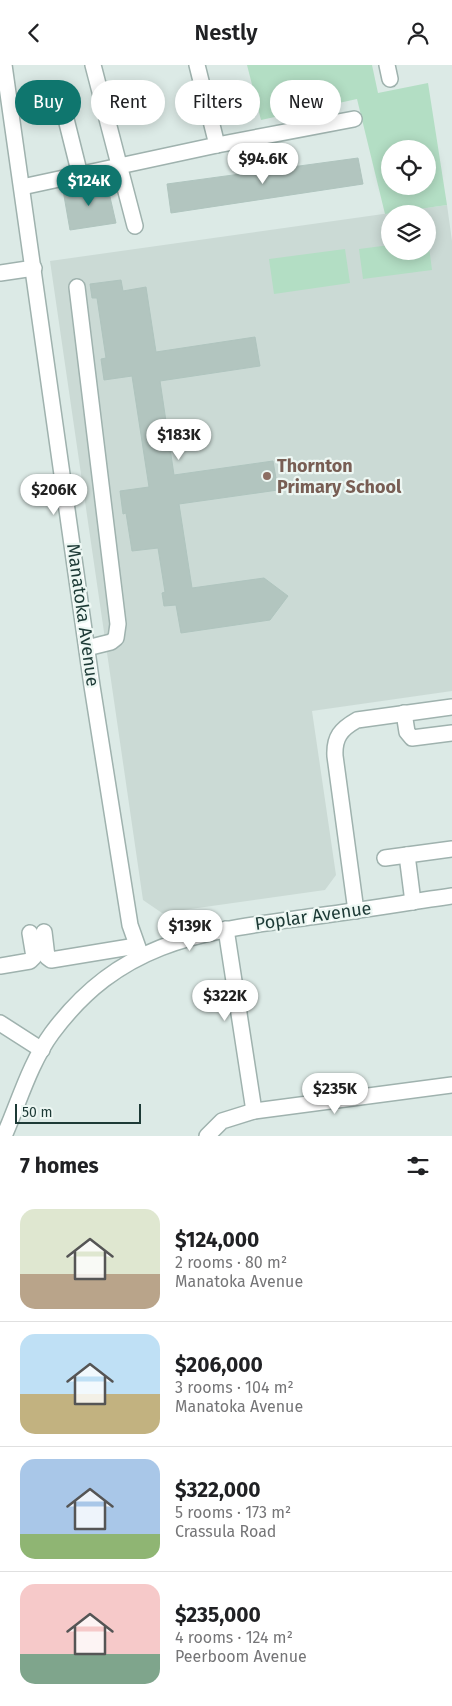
<!DOCTYPE html>
<html lang="en">
<head>
<meta charset="utf-8">
<style>
  body { margin:0; font-family:"Fira Sans",sans-serif; background:#f2f2f2; color:#202124; height:100vh; display:flex; flex-direction:column; font-size:19px; white-space:nowrap }
  * { box-sizing:border-box; margin:0 }
  p { font-size:16px; color:#757577 }
  .icon { flex:none; width:28px; height:28px; fill:none; stroke:currentColor; stroke-width:2; stroke-linecap:round; stroke-linejoin:round }
  .map { position:relative; height:1071px; overflow:hidden }
  .details { display:flex; flex-direction:column; background:#fff; flex:1 }
  .details>* { flex:none }
  .hud { position:absolute; left:15px; top:15px; width:422px; height:45px; display:flex; gap:10px }
  .tools { position:absolute; left:381px; top:75px; display:grid; gap:10px }
  .tools a { display:grid; place-items:center; width:55px; height:55px; border-radius:50%; background:#fff; box-shadow:0 2px 12px #0003; font-size:25px }
  .scale { position:absolute; left:15px; bottom:12px; width:126px; box-sizing:border-box; padding-left:5px; border:2px solid #1d3a36; border-top:0; font-size:14px; line-height:18px; white-space:nowrap; color:#1d3a36; -webkit-text-stroke:4px #edf7f3; paint-order:stroke }
  .price { position:absolute; translate:-50% -42px; padding:0 11px; border-radius:18px; background:#fff; color:#222; font-size:16px; line-height:32px; filter:drop-shadow(0 1px 2px #0008) }
  .price::after { content:''; position:absolute; left:50%; top:30px; width:15px; height:11px; margin-left:-8px; background:inherit; clip-path:polygon(0 0,100% 0,50% 100%) }
  .price.current { background:#0f766e; color:#fff }
  ul { padding:0; list-style:none }
  li { display:flex; align-items:center; gap:15px; height:125px; padding:0 20px }
  li+li { border-top:1px solid #e0e0e0 }
  li span { display:grid; place-items:center; flex:none; width:140px; height:100px; border-radius:15px; color:#555 }
  li>.icon { margin-inline-start:auto }
  span .icon { width:60px; height:60px; fill:#fffc; stroke-width:1 }
  li b { font-size:21px }
  h2 { display:flex; justify-content:space-between; align-items:center; height:60px; padding:0 20px; font-size:21px }
  .tag { padding:0 18px; border-radius:22px; background:#fff; box-shadow:0 2px 12px #0003; font-size:18px; line-height:45px }
  .tag.current { background:#0f766e; color:#fff }
  header { display:flex; justify-content:space-between; align-items:center; height:65px; padding:0 20px; background:#fff; font-size:22px; font-weight:600 }
  .map>svg:first-child { display:block }
</style>
</head>
<body>
<header><svg class="icon" aria-label="back" viewBox="0 0 24 24"><path d="M15 5l-7 7 7 7"/></svg>Nestly<svg class="icon" aria-label="person" viewBox="0 0 24 24"><circle cx="12" cy="8" r="4"/><path d="M4 21q1-7 8-7t8 7"/></svg></header>
<div class="map">
<svg width="452" height="1071" viewBox="0 0 452 1071">
  <rect width="100%" height="100%" fill="#dceae6"/>
  <path fill="#cbdad5" fill-rule="evenodd" d="M447,140L452,176V626L312,646L336,810L325,825L162,848L143,835L50,196ZM390,149H428V186H390Z"/>
  <g fill="#b3dec4" fill-rule="evenodd">
    <path d="M247,0H372L378,28L428,18L447,140L385,149L357,34L261,55ZM390,84H428V121H390Z"/>
    <path d="M428,174L432,205L363,214L359,184L390,180V186H428Z"/>
    <path d="M345,184L350,218L274,229L269,194Z"/>
  </g>
  <g fill="#b2c5bf" stroke="#afc4be">
    <path d="M358,93L363,119L171,148L167,119Z"/>
    <path d="M107,119L116,158L70,165L63,125Z"/>
    <path d="M121,215L123,226L146,222L156,287L255,272L260,301L160,316L174,410L273,396L278,425L179,439L192,523L264,513L288,531L270,555L181,568L176,540L164,541L162,528L165,527L158,483L132,486L126,448L123,449L120,426L149,422L132,311L104,315L101,294L106,293L97,233H92L90,219Z"/>
  </g>
  <g fill="none" stroke-linecap="round" stroke-linejoin="round">
    <g stroke="#9fb2ae" stroke-width="18">
      <g id="minor">
        <path d="M4,0L92,621L130,860L141,891"/>
        <path d="M93,0L135,161"/>
        <path d="M197,0L217,80"/>
        <path d="M387,0L390,14"/>
        <path d="M66,54L80,110"/>
        <path d="M22,122L217,80L354,54"/>
        <path d="M0,208L34,203"/>
        <path d="M77,222L118,559L116,573L111,577L87,583"/>
        <path d="M404,648L407,667L412,673L452,668"/>
        <path d="M407,790L413,837"/>
        <path d="M385,793L452,784"/>
        <path d="M356,846L335,691C334,672 341,664 357,655L452,642"/>
        <path d="M226,864L254,1046"/>
        <path d="M44,867L47,892L51,895L136,881"/>
        <path d="M0,901L30,896L34,892L30,868"/>
        <path d="M0,958L42,985"/>
        <path d="M4,1071C19,1037 30,998 52,968C122,874 203,867 309,852C357,846 404,838 452,831"/>
        <path d="M207,1071L222,1056L254,1046L452,1020"/>
      </g>
    </g>
    <use href="#minor" stroke="#fff" stroke-width="15"/>
  </g>
  <circle fill="#8d6e63" stroke="#edf7f3" stroke-width="2" cx="267" cy="411" r="5"/>
  <g text-anchor="middle" stroke-width="4.5" stroke-linejoin="round" paint-order="stroke">
    <g font-size="18" font-weight="bold" fill="#785e54" stroke="#edf7f3" text-anchor="start">
      <text x="277" y="407">Thornton<tspan x="277" dy="21">Primary School</tspan></text>
    </g>
    <g font-size="18" fill="#1d3a36" stroke="#edf7f3">
      <text transform="translate(83 550) rotate(82)" y="6">Manatoka Avenue</text>
      <text transform="translate(313 851) rotate(-8)" y="6">Poplar Avenue</text>
    </g>
  </g>
</svg>
<div class="tools">
<a><svg class="icon" aria-label="locate" viewBox="0 0 24 24"><circle cx="12" cy="12" r="6"/><path d="M12 2v4M12 18v4M2 12h4M18 12h4"/></svg></a>
<a><svg class="icon" aria-label="layers" viewBox="0 0 24 24"><path d="M12 4l9 5-9 5-9-5zM3 14l9 5 9-5"/></svg></a>
</div>
<div class="scale">50 m</div>
<b class="price" style="left:263px;top:120px">$94.6K</b>
<b class="price current" style="left:89px;top:142px">$124K</b>
<b class="price" style="left:179px;top:396px">$183K</b>
<b class="price" style="left:54px;top:451px">$206K</b>
<b class="price" style="left:190px;top:887px">$139K</b>
<b class="price" style="left:225px;top:957px">$322K</b>
<b class="price" style="left:335px;top:1050px">$235K</b>
<div class="hud">
<a class="tag current">Buy</a>
<a class="tag">Rent</a>
<a class="tag">Filters</a>
<a class="tag">New</a>
</div>
</div>
<section class="details">
<h2>7 homes<svg class="icon" aria-label="filters" viewBox="0 0 24 24"><path d="M4 7h16M4 17h16"/><circle cx="9" cy="7" r="2"/><circle cx="15" cy="17" r="2"/></svg></h2>
<ul>
<li><span style="background:linear-gradient(#dfe7d0 65%,#b9a48a 0)"><svg class="icon" aria-label="home" viewBox="0 0 24 24"><path d="M3 11l9-7 9 7M6 9v11h12V9"/></svg></span><div><b>$124,000</b><p>2 rooms · 80 m²</p><p>Manatoka Avenue</p></div></li>
<li><span style="background:linear-gradient(#bfe0f5 60%,#c2b280 0)"><svg class="icon" aria-label="home" viewBox="0 0 24 24"><path d="M3 11l9-7 9 7M6 9v11h12V9"/></svg></span><div><b>$206,000</b><p>3 rooms · 104 m²</p><p>Manatoka Avenue</p></div></li>
<li><span style="background:linear-gradient(#a9c7e8 75%,#8fb573 0)"><svg class="icon" aria-label="home" viewBox="0 0 24 24"><path d="M3 11l9-7 9 7M6 9v11h12V9"/></svg></span><div><b>$322,000</b><p>5 rooms · 173 m²</p><p>Crassula Road</p></div></li>
<li><span style="background:linear-gradient(#f6c9c9 70%,#7fa58c 0)"><svg class="icon" aria-label="home" viewBox="0 0 24 24"><path d="M3 11l9-7 9 7M6 9v11h12V9"/></svg></span><div><b>$235,000</b><p>4 rooms · 124 m²</p><p>Peerboom Avenue</p></div></li>
</ul>
</section>
</body>
</html>
